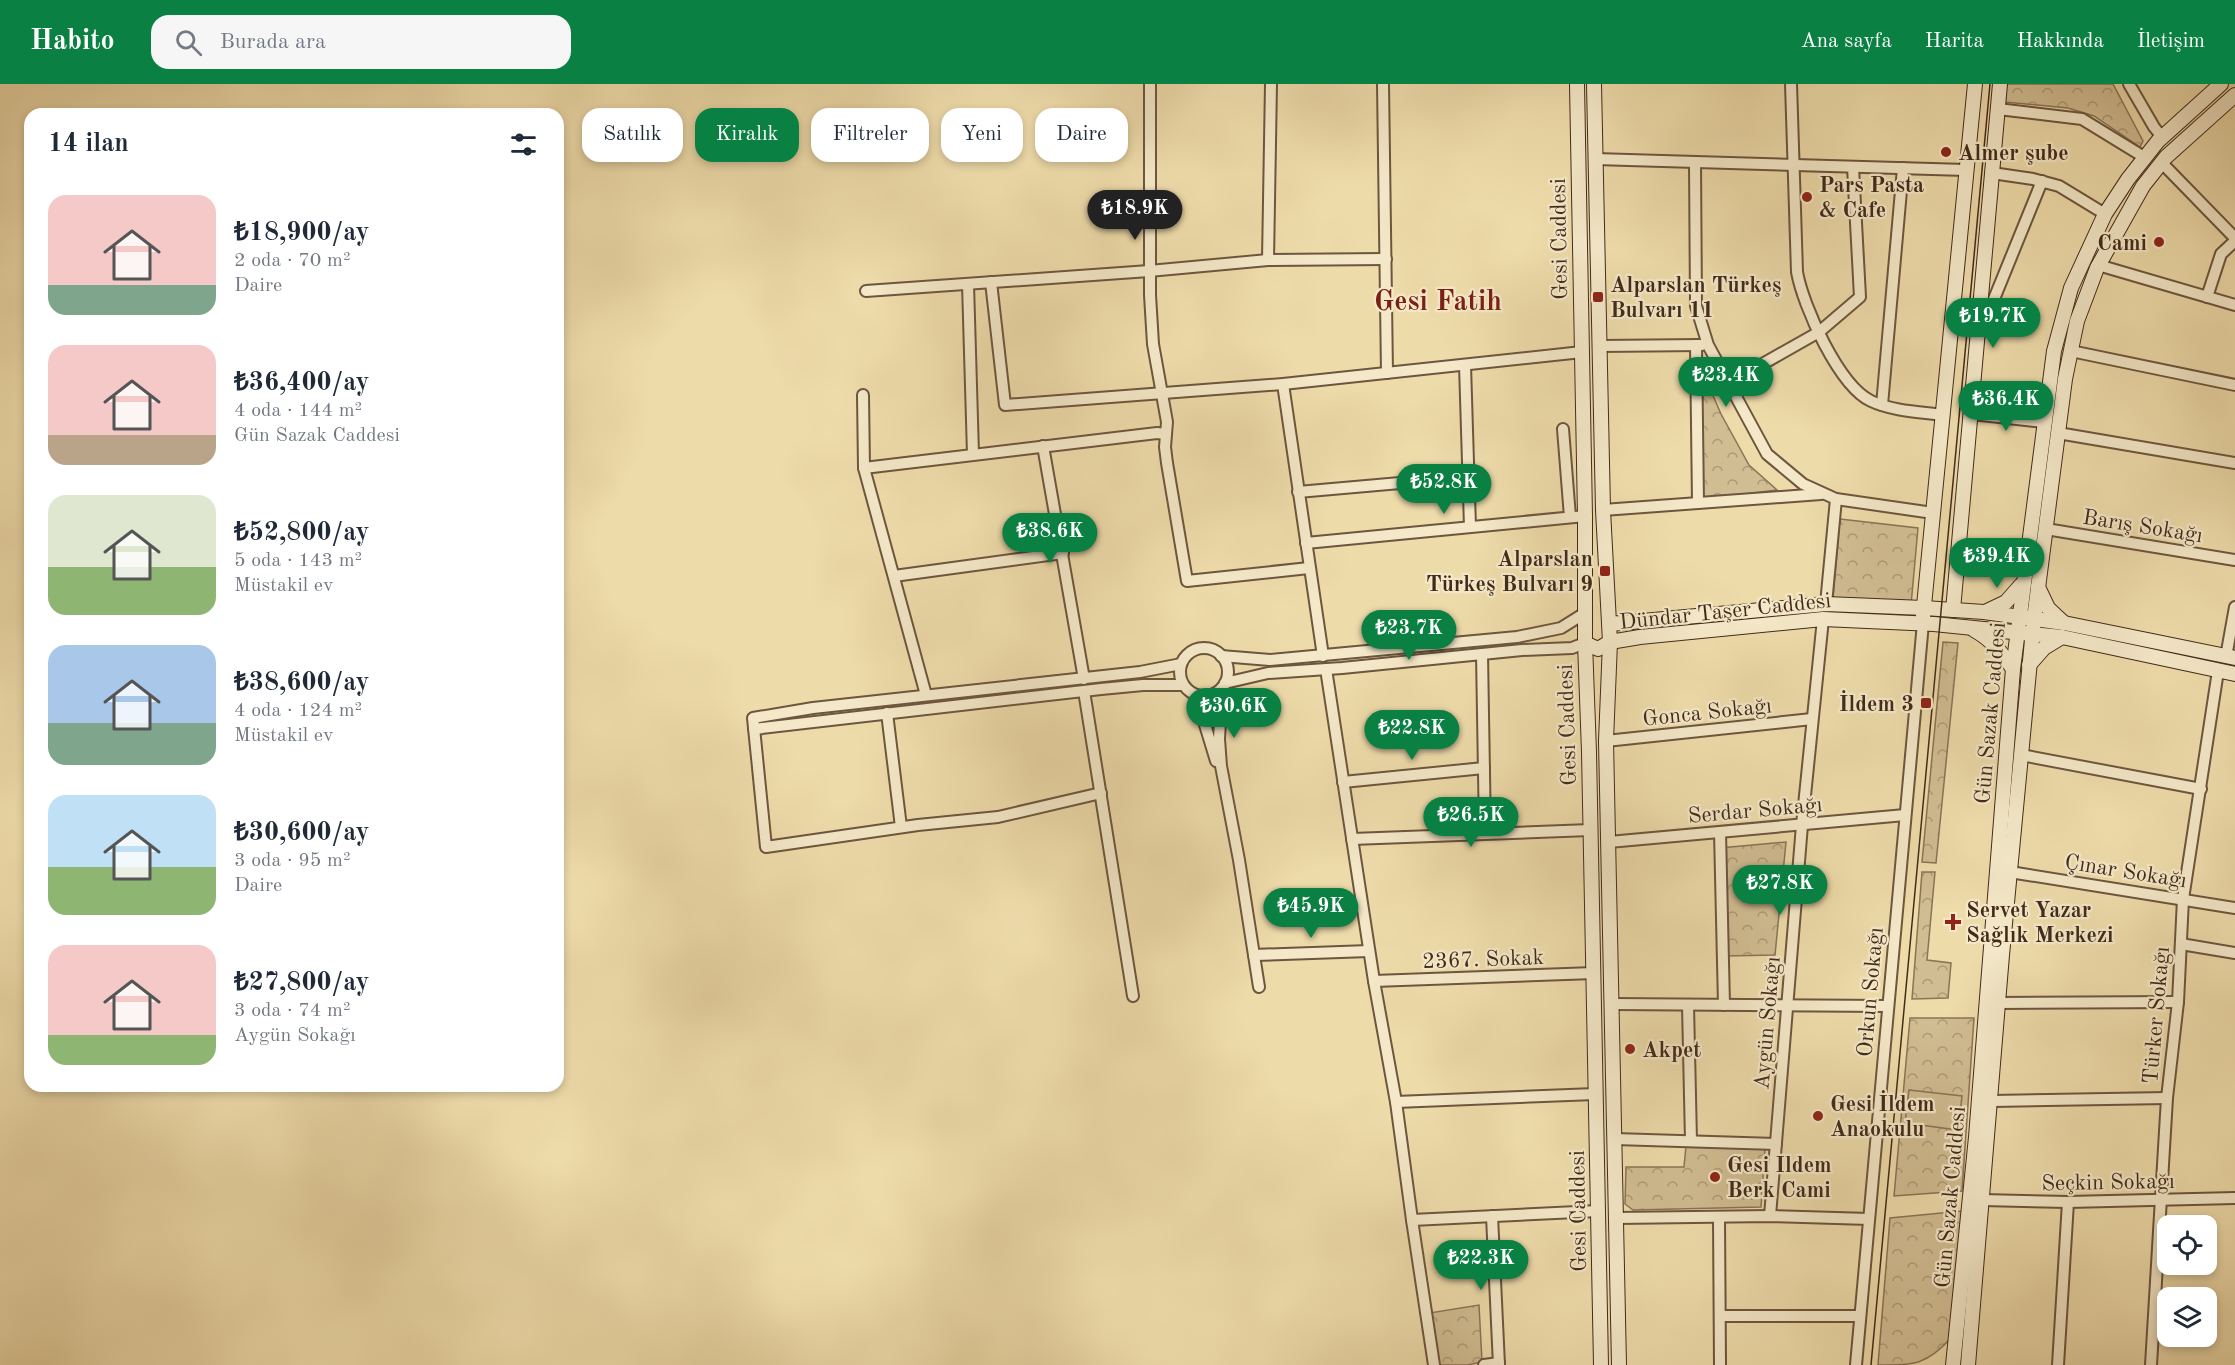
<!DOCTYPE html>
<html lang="tr">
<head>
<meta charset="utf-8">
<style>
  body { margin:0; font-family:"Old Standard TT",serif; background:#f6f6f7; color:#1f2937; height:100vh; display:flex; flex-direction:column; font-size:22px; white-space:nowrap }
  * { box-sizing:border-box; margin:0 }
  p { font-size:20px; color:#747a83 }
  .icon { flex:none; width:33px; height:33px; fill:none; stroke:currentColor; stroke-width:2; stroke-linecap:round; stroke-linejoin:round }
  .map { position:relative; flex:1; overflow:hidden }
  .details { position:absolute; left:24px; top:24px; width:540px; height:984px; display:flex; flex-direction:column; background:#fff; border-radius:18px; box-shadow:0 3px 9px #0003 }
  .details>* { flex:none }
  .hud { position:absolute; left:582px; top:24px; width:570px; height:54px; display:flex; gap:12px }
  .tools { position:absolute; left:2157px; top:1131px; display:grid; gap:12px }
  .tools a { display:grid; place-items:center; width:60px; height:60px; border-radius:12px; background:#fff; box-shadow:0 3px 9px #0003; font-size:30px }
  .price { position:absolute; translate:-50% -51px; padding:0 14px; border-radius:21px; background:#0b8043; color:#fff; font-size:20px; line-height:39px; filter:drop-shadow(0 2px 3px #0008) }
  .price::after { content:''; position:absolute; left:50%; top:36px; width:18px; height:14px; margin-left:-9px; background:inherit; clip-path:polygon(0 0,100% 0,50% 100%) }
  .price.active { background:#222; color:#fff }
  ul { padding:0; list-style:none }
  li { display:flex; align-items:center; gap:18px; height:150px; padding:0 24px }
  li span { display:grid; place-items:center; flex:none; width:168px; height:120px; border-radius:18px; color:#555 }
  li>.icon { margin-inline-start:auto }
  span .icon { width:72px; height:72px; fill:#fffc; stroke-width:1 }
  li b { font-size:26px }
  h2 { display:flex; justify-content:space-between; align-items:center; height:72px; padding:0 24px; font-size:26px }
  .tag { padding:0 21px; border-radius:18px; background:#fff; box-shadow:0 3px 9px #0003; font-size:21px; line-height:54px }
  .tag.active { background:#0b8043; color:#fff }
  header { display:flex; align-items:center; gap:36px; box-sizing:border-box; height:84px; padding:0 30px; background:#0b8043; color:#fff }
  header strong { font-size:28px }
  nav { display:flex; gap:33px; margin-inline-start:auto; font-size:21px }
  .search { width:420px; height:54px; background:#f6f6f7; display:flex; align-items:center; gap:15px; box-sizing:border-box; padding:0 21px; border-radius:18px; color:#747a83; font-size:22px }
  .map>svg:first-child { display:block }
</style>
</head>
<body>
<header>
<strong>Habito</strong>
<div class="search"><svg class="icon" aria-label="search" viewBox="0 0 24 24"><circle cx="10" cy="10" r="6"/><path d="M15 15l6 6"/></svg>Burada ara</div>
<nav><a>Ana sayfa</a><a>Harita</a><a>Hakkında</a><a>İletişim</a></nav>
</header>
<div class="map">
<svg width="2235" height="1281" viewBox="0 0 2235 1281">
  <defs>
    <pattern id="park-crowns" width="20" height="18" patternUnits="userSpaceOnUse" patternTransform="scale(1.5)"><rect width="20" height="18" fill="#d1bd92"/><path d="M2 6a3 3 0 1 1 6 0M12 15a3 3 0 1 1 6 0" fill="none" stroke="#ab9a76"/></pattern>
  </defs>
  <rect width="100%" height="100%" fill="#eedbaa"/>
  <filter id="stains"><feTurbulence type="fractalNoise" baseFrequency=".00333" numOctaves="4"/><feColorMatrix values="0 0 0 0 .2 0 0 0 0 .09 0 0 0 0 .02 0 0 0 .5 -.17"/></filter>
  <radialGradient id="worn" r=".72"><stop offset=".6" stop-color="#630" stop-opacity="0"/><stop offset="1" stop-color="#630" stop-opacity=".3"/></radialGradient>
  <g fill="url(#park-crowns)" stroke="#8a7456" stroke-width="1.5">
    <path d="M2006,0H2113L2143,57L2140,63L2094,32L2068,24L2005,18Z"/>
    <path d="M1704,291L1721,330L1749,381L1777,406L1698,416L1699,292Z"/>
    <path d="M1840,435L1918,444L1911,521L1833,514Z"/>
    <path d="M1943,558L1958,559L1936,779L1922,778Z"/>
    <path d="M1786,758L1775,871L1724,872L1720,764Z"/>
    <path d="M1922,788H1935L1927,876L1951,879L1948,914L1912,915Z"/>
    <path d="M1910,934H1974L1962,1107L1894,1112Z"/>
    <path d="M1686,1062L1765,1064L1761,1123L1633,1126L1625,1120L1626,1083H1684Z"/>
    <path d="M1962,1127L1950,1255C1926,1281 1915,1281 1878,1281L1890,1134Z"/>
    <path d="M1479,1221L1482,1278L1467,1281H1430L1423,1230Z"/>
  </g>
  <path fill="#d1bd92" stroke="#8a7456" stroke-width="1.5" d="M1909,1006L1962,1012L1958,1046L1905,1039Z"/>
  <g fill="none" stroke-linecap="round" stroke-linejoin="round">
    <g stroke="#6d563f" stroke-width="14">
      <g id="street">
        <path d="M1150,0V211L1153,260L1167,338L1165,363L1167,379L1187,497L1309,484"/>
        <path d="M1383,0L1387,289"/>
        <path d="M1791,0L1797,188C1803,222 1839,302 1871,317C1892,327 1920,328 1943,331"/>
        <path d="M2129,0L2154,43L2162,53"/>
        <path d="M1998,25L2082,35L2144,73"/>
        <path d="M1595,75L1966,86"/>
        <path d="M1695,78L1696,222L1708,261L1767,370L1803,400L1836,415L1933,429"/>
        <path d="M2162,79L2235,154"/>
        <path d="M1992,89L2033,95L2059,102L2105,130"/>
        <path d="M1268,176L1271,0"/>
        <path d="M2098,181L2235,221"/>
        <path d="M991,198L1005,321L1283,300L1582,268"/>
        <path d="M968,200L973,370"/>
        <path d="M866,207L1149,187L1268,176L1386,175"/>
        <path d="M2207,213L2221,170L2235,157"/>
        <path d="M1981,247L2042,97"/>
        <path d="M1696,261L1698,419"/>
        <path d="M1600,262L1702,261"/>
        <path d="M2071,267L2235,301"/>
        <path d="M1465,281L1470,443"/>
        <path d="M1729,299L1819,248L1860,213L1853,83"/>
        <path d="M1283,300L1323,572"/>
        <path d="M863,311L864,384L926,611"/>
        <path d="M1882,321L1903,84"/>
        <path d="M1972,330L2044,338"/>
        <path d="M1563,345L1570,433"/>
        <path d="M2058,349L2235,379"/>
        <path d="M1043,362L1084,595"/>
        <path d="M864,384L1157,349L1166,350"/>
        <path d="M1298,408L1468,393"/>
        <path d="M1603,426L1821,410"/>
        <path d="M2046,445L2235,476"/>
        <path d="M1306,459L1585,432"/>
        <path d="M894,492L1063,469"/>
        <path d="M1826,520L1836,415"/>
        <circle cx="1204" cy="588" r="24"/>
        <path d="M1482,570L1485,749"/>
        <path d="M1221,572L1270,576L1517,553L1561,544L1585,529"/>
        <path d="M2226,573L2235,523"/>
        <path d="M1326,585L1374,897L1396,1018L1595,1010"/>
        <path d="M1225,599L1268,589L1342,584L1522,566L1572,564L1585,559"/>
        <path d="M1222,604L1219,655L1221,682L1239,776L1259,903"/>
        <path d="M1084,607L1133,912"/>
        <path d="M1196,611L1216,677"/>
        <path d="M887,629L901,743"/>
        <path d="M754,645L1101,605L1143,601H1183"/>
        <path d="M1606,657L1812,635"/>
        <path d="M2021,671L2201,705"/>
        <path d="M1343,698L1484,684"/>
        <path d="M1101,709L998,733L918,741L766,763L753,634L813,624L1140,588L1181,580"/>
        <path d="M1720,748L1724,921"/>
        <path d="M1352,755L1590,746"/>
        <path d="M1609,758L1905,731"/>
        <path d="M2010,788L2235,824"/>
        <path d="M2181,860L2235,869"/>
        <path d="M1254,871L1369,867"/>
        <path d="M1374,897L1594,889"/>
        <path d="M1999,919L2178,918"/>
        <path d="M1613,920L1888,922"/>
        <path d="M1688,921L1691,1057"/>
        <path d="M1992,1017L2167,1014"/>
        <path d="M1396,1018L1412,1136L1598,1127"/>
        <path d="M1615,1055L1776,1060"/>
        <path d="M1982,1116L2068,1118L2235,1114"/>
        <path d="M1492,1132L1499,1281"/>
        <path d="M1770,1132L1802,741L1823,535"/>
        <path d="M1617,1134L1770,1132L1869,1135"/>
        <path d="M1719,1134L1720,1281"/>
        <path d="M1412,1136L1434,1281"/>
        <path d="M1720,1232H1860"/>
        <path d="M1484,1281L1499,1279"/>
        <path d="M1856,1281L1923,539"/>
        <path d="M2058,1281L2068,1118"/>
        <path d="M2151,1281L2167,1014L2178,918L2183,815L2218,587"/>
      </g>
    </g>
    <g stroke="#422a1b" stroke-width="16">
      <g id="secondary">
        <path d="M1577,0L1585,432V559L1589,668L1601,1281"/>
        <path d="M1594,0L1603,426L1610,558L1606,657L1619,1281"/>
        <path d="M2038,503L2048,524L2064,539"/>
        <path d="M1953,526L2000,0"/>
        <path d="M1985,528L2006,518L2021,501"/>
        <path d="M1923,532L1975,0"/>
        <path d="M1610,540L1826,520L1924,524L1984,528L2064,539L2235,574"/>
        <path d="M1974,546C1991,555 2002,569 2013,585"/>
        <path d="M1585,559L1598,565L1610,558L1640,553L1823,535L1934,540L2062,553L2235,590"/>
        <path d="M2029,581L2044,564L2062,553"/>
        <path d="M1953,1281L1976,1053L2013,585L2054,267L2071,204L2105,130L2128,95L2158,57L2221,0"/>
        <path d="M1968,1281L2002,871L2034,535L2065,295L2077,237L2097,184L2143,102L2166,73L2235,11"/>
      </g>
    </g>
    <use href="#street" stroke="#f4e8c8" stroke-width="10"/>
    <use href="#secondary" stroke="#f4e8c8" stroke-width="14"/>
    <path stroke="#422a1b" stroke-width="1.5" d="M1871,1281L1990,0"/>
  </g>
  <g fill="#8f2418" stroke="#f4e8c8" stroke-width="2">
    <circle cx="1946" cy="68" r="6"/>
    <circle cx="1807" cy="113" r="6"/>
    <circle cx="2159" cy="158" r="6"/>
    <rect x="1592" y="207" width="12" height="12" rx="3"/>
    <rect x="1599" y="481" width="12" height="12" rx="3"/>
    <rect x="1920" y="613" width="12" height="12" rx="3"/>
    <path d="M1950 829h6v6h6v6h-6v6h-6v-6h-6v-6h6z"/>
    <circle cx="1630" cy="965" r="6"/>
    <circle cx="1818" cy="1032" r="6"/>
    <circle cx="1715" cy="1093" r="6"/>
  </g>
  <g text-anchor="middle" stroke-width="4.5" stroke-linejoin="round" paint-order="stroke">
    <g font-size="22" font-weight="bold" fill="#422a1b" stroke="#f4e8c8" text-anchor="start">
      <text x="1958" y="76">Almer şube</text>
      <text x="1819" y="108">Pars Pasta<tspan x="1819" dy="25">&amp; Cafe</tspan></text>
      <text x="2147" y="166" text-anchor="end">Cami</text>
      <text x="1610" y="208">Alparslan Türkeş<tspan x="1610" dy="25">Bulvarı 11</tspan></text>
      <text x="1593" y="482" text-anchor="end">Alparslan<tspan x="1593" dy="25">Türkeş Bulvarı 9</tspan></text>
      <text x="1914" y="627" text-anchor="end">İldem 3</text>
      <text x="1966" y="833">Servet Yazar<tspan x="1966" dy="25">Sağlık Merkezi</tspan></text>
      <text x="1642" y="973">Akpet</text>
      <text x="1830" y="1027">Gesi İldem<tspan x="1830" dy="25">Anaokulu</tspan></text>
      <text x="1727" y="1088">Gesi Ildem<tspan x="1727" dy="25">Berk Cami</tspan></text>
    </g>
    <g font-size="22" fill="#422a1b" stroke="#f4e8c8">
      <text transform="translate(1558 155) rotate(-91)" y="8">Gesi Caddesi</text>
      <text transform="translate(2143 441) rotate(9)" y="8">Barış Sokağı</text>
      <text transform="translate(1725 526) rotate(-6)" y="8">Dündar Taşer Caddesi</text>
      <text transform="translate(1707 627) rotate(-6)" y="8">Gonca Sokağı</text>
      <text transform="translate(1989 629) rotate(-85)" y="8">Gün Sazak Caddesi</text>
      <text transform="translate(1566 641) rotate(-92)" y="8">Gesi Caddesi</text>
      <text transform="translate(1755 725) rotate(-5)" y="8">Serdar Sokağı</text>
      <text transform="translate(2126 786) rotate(9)" y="8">Çınar Sokağı</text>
      <text transform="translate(1483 874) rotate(-2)" y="8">2367. Sokak</text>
      <text transform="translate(1869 908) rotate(-85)" y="8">Orkun Sokağı</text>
      <text transform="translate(2155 931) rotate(-85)" y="8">Türker Sokağı</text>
      <text transform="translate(1766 939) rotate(-85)" y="8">Aygün Sokağı</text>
      <text transform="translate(2108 1097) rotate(-1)" y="8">Seçkin Sokağı</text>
      <text transform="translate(1949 1113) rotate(-85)" y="8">Gün Sazak Caddesi</text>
      <text transform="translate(1577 1127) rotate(-91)" y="8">Gesi Caddesi</text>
    </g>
    <g font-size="28" font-weight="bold" fill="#7a1f14" stroke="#f4e8c8">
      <text x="1438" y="226">Gesi Fatih</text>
    </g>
  </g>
  <rect width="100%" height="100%" filter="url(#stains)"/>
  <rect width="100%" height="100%" fill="url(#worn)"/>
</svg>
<div class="tools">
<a><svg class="icon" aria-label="locate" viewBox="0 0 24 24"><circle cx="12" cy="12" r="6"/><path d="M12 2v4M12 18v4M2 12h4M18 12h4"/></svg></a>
<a><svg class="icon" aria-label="layers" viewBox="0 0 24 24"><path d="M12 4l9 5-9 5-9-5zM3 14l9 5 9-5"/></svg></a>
</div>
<b class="price active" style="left:1135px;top:157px">₺18.9K</b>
<b class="price" style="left:1993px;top:265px">₺19.7K</b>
<b class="price" style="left:1726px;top:324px">₺23.4K</b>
<b class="price" style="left:2006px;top:348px">₺36.4K</b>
<b class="price" style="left:1444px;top:431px">₺52.8K</b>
<b class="price" style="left:1050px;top:480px">₺38.6K</b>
<b class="price" style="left:1997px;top:505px">₺39.4K</b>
<b class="price" style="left:1409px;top:577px">₺23.7K</b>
<b class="price" style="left:1234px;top:655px">₺30.6K</b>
<b class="price" style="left:1412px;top:677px">₺22.8K</b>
<b class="price" style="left:1471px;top:764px">₺26.5K</b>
<b class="price" style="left:1780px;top:832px">₺27.8K</b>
<b class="price" style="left:1311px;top:855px">₺45.9K</b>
<b class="price" style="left:1481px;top:1207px">₺22.3K</b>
<div class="hud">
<a class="tag">Satılık</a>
<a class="tag active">Kiralık</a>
<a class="tag">Filtreler</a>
<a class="tag">Yeni</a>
<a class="tag">Daire</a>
</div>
<section class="details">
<h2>14 ilan<svg class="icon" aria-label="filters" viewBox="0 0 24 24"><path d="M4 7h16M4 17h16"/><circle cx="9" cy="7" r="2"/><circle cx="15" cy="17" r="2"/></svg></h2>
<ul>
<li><span style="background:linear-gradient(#f6c9c9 75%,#7fa58c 0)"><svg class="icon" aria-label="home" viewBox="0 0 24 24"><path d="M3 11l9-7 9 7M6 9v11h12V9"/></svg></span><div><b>₺18,900/ay</b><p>2 oda · 70 m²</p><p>Daire</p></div></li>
<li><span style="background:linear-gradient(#f6c9c9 75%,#b9a48a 0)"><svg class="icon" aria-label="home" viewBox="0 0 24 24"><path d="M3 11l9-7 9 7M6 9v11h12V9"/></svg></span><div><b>₺36,400/ay</b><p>4 oda · 144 m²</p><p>Gün Sazak Caddesi</p></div></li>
<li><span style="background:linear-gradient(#dfe7d0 60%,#8fb573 0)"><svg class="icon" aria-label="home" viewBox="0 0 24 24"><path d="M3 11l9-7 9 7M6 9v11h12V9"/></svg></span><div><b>₺52,800/ay</b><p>5 oda · 143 m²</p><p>Müstakil ev</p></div></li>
<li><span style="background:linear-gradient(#a9c7e8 65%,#7fa58c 0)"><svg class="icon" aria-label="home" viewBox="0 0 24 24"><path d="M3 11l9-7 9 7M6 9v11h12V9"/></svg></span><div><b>₺38,600/ay</b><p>4 oda · 124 m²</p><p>Müstakil ev</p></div></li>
<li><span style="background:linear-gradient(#bfe0f5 60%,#8fb573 0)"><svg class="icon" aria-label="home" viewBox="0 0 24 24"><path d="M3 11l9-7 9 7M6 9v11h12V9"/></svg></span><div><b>₺30,600/ay</b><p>3 oda · 95 m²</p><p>Daire</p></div></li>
<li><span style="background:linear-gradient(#f6c9c9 75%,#8fb573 0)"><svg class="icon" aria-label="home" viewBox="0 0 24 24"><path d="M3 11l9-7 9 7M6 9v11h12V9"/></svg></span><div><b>₺27,800/ay</b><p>3 oda · 74 m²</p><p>Aygün Sokağı</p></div></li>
</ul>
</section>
</div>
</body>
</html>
